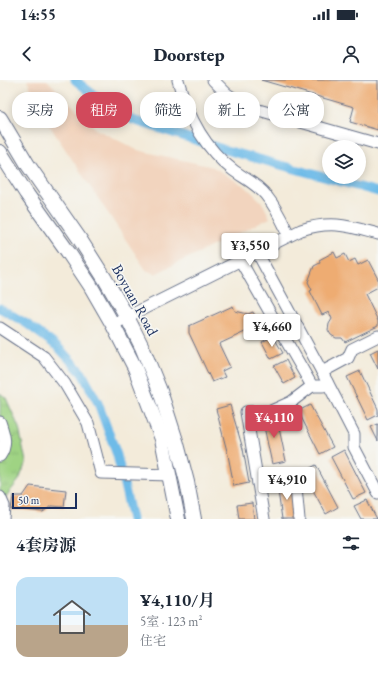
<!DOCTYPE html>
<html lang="zh">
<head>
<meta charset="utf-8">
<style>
  body { margin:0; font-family:"EB Garamond","Noto Serif SC",serif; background:#f2f2f3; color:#1f2937; height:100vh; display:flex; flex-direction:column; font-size:15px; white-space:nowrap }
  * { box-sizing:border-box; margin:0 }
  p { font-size:13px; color:#747a83 }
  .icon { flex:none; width:22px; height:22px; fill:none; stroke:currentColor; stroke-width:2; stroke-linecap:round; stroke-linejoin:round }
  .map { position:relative; height:439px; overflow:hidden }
  .drawer { display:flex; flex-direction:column; background:#fff; flex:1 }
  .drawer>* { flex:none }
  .hud { position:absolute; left:12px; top:12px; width:354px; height:36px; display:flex; gap:8px }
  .controls { position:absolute; left:322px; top:60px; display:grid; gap:8px }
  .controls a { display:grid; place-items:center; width:44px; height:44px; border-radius:50%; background:#fff; box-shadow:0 2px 10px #0003; font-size:20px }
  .scale { position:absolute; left:12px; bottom:10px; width:65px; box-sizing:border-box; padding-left:4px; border:2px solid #1b2f5e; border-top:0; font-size:11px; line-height:14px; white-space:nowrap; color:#1b2f5e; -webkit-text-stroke:3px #f6f6f2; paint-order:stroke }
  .price { position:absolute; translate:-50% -34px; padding:0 9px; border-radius:4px; background:#fff; color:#222; font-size:13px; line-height:26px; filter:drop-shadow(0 1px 2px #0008) }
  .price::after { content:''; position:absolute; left:50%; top:24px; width:12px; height:9px; margin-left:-6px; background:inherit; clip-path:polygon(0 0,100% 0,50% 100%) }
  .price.current { background:#d1495b; color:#fff }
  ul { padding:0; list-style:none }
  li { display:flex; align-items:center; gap:12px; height:100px; padding:0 16px }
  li+li { border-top:1px solid #e0e1e3 }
  li span { display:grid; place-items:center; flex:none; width:112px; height:80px; border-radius:12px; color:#555 }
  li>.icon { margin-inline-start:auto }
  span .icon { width:48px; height:48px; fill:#fffc; stroke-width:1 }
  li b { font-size:17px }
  h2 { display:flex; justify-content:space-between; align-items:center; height:48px; padding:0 16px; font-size:17px }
  .tag { padding:0 14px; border-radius:16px; background:#fff; box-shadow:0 2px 10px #0003; font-size:14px; line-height:36px }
  .tag.current { background:#d1495b; color:#fff }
  .status { display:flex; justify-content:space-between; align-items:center; height:28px; padding:0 20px; background:#fff; direction:ltr }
  .status svg { height:11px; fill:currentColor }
  header { display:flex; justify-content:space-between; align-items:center; height:52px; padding:0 16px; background:#fff; font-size:18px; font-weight:800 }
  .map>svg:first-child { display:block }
</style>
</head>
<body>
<div class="status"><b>14:55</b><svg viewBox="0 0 49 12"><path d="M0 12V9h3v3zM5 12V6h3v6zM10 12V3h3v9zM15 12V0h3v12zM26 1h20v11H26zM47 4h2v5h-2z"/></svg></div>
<header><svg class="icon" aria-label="back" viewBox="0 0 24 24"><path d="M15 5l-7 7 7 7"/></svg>Doorstep<svg class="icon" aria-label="person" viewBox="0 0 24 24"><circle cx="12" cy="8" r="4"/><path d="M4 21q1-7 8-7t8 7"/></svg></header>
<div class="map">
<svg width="378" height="439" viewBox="0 0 378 439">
  <defs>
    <pattern id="grass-tufts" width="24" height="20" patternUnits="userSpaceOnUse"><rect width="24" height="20" fill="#9fd383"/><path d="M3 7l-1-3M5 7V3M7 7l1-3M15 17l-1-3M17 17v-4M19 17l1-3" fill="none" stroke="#88b574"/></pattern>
  </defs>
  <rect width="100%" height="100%" fill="#f6f6f2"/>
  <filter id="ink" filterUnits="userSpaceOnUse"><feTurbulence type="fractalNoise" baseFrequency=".025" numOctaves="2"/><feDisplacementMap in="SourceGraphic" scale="8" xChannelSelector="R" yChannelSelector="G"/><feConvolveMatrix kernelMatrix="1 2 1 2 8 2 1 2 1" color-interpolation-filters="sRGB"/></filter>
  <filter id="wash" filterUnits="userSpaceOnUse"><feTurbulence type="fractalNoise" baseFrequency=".012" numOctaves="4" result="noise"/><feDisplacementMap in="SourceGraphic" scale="16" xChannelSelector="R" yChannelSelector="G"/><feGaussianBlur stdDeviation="0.9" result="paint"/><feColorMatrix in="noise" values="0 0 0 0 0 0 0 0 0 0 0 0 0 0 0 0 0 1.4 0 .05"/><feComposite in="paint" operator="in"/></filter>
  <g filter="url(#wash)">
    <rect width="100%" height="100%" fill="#f3ebda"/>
    <path fill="#f2d4be" d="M27,0H47L96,49L137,70L213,87L246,107L262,122L270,138L155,194L146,190L43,36Z"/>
    <path fill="url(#grass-tufts)" stroke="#5d8170" d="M0,313L6,318L19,348L26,382L19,400L0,424Z"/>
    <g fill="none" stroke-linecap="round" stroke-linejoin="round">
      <g stroke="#6ebbe8" stroke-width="9">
        <path d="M75,0L103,22L133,40L226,70L378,112"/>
        <path d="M0,228L27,244L58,267L82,293L98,323L117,375L132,439"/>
      </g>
    </g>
    <g id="blocks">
      <g fill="#eeac72">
        <path d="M261,0H378V50L350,42L354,27Z"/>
        <path d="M334,172L337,178L345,174L349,182L355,179L358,185L368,180L378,199V207L365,214L378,241V246L345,262L342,258H336L331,255L328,250L329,244L332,239L329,232L322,235L310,211L312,210L308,202L314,186L320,183L319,180Z"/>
        <path d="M233,226L235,231L248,234L253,232L260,245L219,264L230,287L222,291L225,297L212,302L189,253V246Z"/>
        <path d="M273,256L283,273L271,279L262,262Z"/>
        <path d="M378,269V289L370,273Z"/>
        <path d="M286,280L295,298L284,304L274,286Z"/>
        <path d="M360,291L378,329V335L368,340L347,297Z"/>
        <path d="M230,325L243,369L249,403L234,406L228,375L216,329Z"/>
        <path d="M310,325L333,367L320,374L298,331Z"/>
        <path d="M276,334L286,381L272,384L262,337Z"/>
        <path d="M378,344V361L371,347Z"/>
        <path d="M344,370L366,413L353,419L331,377Z"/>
        <path d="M316,385L338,427L326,434L303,392Z"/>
        <path d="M292,402L297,439H282L277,404Z"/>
        <path d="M30,406L66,410L64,427L51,426L43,432L24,430H11L13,416H23Z"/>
        <path d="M367,420L377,439H361L354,426Z"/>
        <path d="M252,423L254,439H239L237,425Z"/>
      </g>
    </g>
  </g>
  <g filter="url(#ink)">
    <use href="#blocks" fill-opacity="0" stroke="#677189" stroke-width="1"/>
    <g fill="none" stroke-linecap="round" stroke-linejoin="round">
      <g stroke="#677189" stroke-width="13">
        <g id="minor">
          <path d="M178,0C187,34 204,68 233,90C245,99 259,105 268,118C277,129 283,143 289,155"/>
          <path d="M213,0L227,14L241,23L255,29L378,64"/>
          <path d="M257,172L322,292L354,354V367L378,413"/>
          <path d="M240,180L312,306H323L327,302"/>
          <path d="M113,245L127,237L301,150C332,140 348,146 378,154"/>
          <path d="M0,248L44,277L65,304L88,343L101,393L170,395"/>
          <path d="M322,292L348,278L352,269L378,256"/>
          <path d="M0,342C4,354 8,364 0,376"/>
          <path d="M258,403L295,396L299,439"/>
          <path d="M0,417L4,426L3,439"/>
          <path d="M264,439L246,332L271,331L291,322L312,306"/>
        </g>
      </g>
      <g stroke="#677189" stroke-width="16">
        <g id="major">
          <path d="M0,38L28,85L79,158L105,199L127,237L142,267L160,311L177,364L187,402L194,439"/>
          <path d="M0,72L26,113L68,172L90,205L113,245L135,288L162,359L178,439"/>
        </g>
      </g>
      <use href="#minor" stroke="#fff" stroke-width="11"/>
      <use href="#major" stroke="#fff" stroke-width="14"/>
    </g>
  </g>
  <g text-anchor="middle" stroke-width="3.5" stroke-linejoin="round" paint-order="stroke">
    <g font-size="15" fill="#1b2f5e" stroke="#f6f6f2">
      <text transform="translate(135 220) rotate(61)" y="5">Boyuan Road</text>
    </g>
  </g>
</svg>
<div class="controls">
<a><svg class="icon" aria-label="layers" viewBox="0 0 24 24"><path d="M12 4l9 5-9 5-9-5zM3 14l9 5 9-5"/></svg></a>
</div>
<div class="scale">50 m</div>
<b class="price" style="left:250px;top:187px">¥3,550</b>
<b class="price" style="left:272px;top:268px">¥4,660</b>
<b class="price current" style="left:274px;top:359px">¥4,110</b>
<b class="price" style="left:287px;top:421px">¥4,910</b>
<div class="hud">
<a class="tag">买房</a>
<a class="tag current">租房</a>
<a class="tag">筛选</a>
<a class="tag">新上</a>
<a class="tag">公寓</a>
</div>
</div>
<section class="drawer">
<h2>4套房源<svg class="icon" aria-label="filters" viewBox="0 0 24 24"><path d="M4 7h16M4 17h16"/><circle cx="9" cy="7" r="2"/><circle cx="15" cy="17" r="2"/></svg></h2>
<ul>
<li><span style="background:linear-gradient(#bfe0f5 60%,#b9a48a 0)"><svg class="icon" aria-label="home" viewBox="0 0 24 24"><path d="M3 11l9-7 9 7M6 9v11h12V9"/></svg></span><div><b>¥4,110/月</b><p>5室 · 123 m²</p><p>住宅</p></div></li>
</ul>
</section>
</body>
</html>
